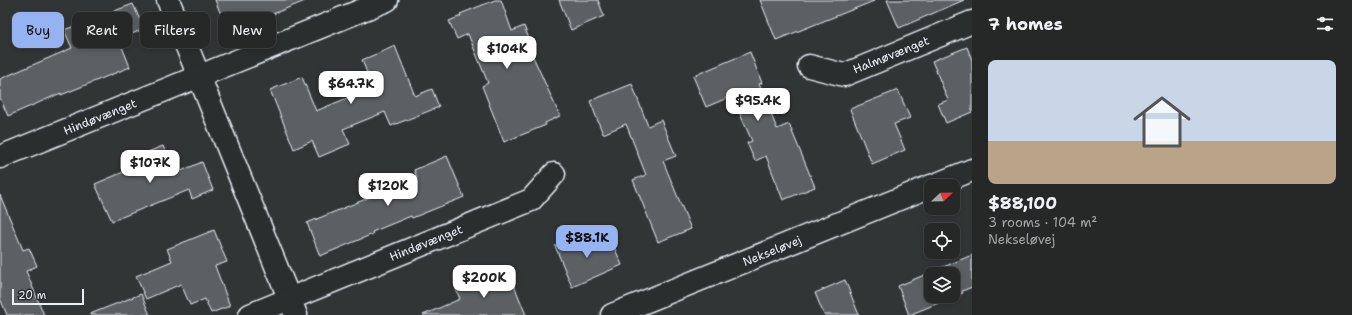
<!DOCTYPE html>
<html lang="en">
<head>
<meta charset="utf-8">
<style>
  body { margin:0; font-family:"Shantell Sans",sans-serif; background:#2e3030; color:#f1f3f6; height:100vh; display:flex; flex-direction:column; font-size:15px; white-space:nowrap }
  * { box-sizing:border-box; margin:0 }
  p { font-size:13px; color:#a4a6a8 }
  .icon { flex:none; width:22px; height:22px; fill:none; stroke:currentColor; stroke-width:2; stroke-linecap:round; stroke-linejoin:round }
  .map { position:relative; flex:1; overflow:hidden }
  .panel { display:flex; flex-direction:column; background:#262828; width:380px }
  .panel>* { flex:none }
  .hud { position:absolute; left:12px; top:12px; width:380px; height:36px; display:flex; gap:8px }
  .needle { width:26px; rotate:68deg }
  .fabs { position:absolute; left:924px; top:179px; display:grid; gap:8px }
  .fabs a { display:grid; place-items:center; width:36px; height:36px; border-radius:8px; background:#262828; box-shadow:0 2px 6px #0003,0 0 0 1px #424445; font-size:20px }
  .scale { position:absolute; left:12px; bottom:10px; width:72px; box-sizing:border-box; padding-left:4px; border:2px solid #e8f1f8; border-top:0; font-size:11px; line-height:14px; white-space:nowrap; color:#e8f1f8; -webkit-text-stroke:3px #2a2d2e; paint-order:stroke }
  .price { position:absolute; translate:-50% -34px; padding:0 9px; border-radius:8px; background:#fff; color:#222; font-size:13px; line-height:26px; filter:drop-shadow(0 1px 2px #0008) }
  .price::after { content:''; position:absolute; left:50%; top:24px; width:12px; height:9px; margin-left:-6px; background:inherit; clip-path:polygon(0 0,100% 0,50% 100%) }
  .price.selected { background:#95b2f1; color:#111 }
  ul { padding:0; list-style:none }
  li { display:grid; align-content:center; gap:8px; height:212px; padding:0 16px }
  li+li { border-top:1px solid #424445 }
  li span { display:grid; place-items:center; height:124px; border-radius:8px; color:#555 }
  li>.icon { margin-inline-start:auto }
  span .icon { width:72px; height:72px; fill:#fffc; stroke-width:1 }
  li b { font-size:17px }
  h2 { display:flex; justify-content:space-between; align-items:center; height:48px; padding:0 16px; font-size:17px }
  .pill { padding:0 14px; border-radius:8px; background:#262828; box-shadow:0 2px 6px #0003,0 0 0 1px #424445; font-size:14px; line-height:36px }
  .pill.selected { background:#95b2f1; color:#111 }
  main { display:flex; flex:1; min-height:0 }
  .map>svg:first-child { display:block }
</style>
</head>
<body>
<main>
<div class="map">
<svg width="972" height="315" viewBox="0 0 972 315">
  <rect width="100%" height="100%" fill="#323536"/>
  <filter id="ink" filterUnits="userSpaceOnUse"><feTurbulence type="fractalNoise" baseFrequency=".025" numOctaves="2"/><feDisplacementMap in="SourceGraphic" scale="8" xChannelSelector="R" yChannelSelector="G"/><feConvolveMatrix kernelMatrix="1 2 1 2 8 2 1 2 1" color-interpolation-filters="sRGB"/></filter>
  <g filter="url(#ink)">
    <g fill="#5c6063" stroke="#e8f1f8" fill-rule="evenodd">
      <path d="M215,0H304L305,1L228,32Z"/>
      <path d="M495,0H501L512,31L524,26L533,49L530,50L560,116L545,123L546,125L504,142L482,86L488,83L468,34L457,39L449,21L461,16L460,14Z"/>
      <path d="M559,0H598L604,16L571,30Z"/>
      <path d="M760,0H874V1L776,40Z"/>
      <path d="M887,0H964L899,28Z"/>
      <path d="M133,4L144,29L119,39L130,67L61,95V93L8,116L0,98V79L72,48L64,30Z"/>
      <path d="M395,46L415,96L432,89L439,107L391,126L385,112L343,129L350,144L319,157L312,141L294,149L270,90L302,77L316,111L352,96L351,91L371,83L362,60Z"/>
      <path d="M967,47L972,60V112L946,123L938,104L948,100L932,61Z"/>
      <path d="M750,52L762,83L759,84L777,129L789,124L815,187L783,200L766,156L755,161L747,143L752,141L732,96L706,107L693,76Z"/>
      <path d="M632,84L648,126L661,120L676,156L663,161L691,229L658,242L633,180L646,175L626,124L603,134L590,101Z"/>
      <path d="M898,90L910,118L894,124L905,150L872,164L850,109Z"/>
      <path d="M163,146L174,174L202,162L213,190L192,199L189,190L112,221L95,184L133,168L130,159Z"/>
      <path d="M447,156L464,197L412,218L411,216L372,232L373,234L320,256L307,223L417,178L414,170Z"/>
      <path d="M0,195L23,250L29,248L37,266L26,271L44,315H7L0,298Z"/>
      <path d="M214,230L227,262L215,266L230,306L211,313L205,299L190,305L181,284L146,299L136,276L172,261L167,249Z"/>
      <path d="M588,232L595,247L611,240L622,265L572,287L555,246Z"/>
      <path d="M972,255V287L962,291L963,293L909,315L898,286ZM931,274H953V296H931Z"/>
      <path d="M487,273L492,286L511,278L526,315H423L460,299L455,287Z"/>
      <path d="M845,280L859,315H824L815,293Z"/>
      <path d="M141,294L150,315H90V314Z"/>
    </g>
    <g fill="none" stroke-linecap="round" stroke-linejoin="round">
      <g stroke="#e8f1f8" stroke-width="25">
        <g id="minor">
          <path d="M168,0L296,315"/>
          <path d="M809,66L844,75L972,22"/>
          <path d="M0,157L387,0"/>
          <path d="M932,186L972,170"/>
          <path d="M250,315L531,200L554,174"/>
          <path d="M612,315L931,186"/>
        </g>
      </g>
      <use href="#minor" stroke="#2a2d2e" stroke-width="22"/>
    </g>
  </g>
  <g text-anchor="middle" stroke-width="3" stroke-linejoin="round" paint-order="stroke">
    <g font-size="12" fill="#e8f1f8" stroke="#2a2d2e">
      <text transform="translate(891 55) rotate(-22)" y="4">Halmøvænget</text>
      <text transform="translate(100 117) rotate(-22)" y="4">Hindøvænget</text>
      <text transform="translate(426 243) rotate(-22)" y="4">Hindøvænget</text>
      <text transform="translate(772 251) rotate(-22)" y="4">Nekseløvej</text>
    </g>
  </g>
</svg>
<div class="fabs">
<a><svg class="needle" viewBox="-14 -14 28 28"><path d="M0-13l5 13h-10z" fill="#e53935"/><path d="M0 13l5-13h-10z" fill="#a4a6a8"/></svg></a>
<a><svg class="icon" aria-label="locate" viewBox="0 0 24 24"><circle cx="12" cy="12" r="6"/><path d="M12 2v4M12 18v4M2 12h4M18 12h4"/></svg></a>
<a><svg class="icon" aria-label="layers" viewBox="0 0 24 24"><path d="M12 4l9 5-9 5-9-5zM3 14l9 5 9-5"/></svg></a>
</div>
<div class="scale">20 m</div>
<b class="price" style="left:507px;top:70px">$104K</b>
<b class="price" style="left:351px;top:105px">$64.7K</b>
<b class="price" style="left:758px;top:122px">$95.4K</b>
<b class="price" style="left:150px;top:184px">$107K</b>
<b class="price" style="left:388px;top:207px">$120K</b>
<b class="price selected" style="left:587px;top:259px">$88.1K</b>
<b class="price" style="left:484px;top:299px">$200K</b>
<div class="hud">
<a class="pill selected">Buy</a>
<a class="pill">Rent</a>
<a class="pill">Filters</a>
<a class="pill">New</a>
</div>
</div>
<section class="panel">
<h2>7 homes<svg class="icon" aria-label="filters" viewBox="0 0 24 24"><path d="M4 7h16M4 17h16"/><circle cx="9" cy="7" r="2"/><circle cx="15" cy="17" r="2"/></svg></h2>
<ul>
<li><span style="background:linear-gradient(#c9d6e8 65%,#b9a48a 0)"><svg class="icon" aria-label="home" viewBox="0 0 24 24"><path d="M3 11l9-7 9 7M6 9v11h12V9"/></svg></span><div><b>$88,100</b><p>3 rooms · 104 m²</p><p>Nekseløvej</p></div></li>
</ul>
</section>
</main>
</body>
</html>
